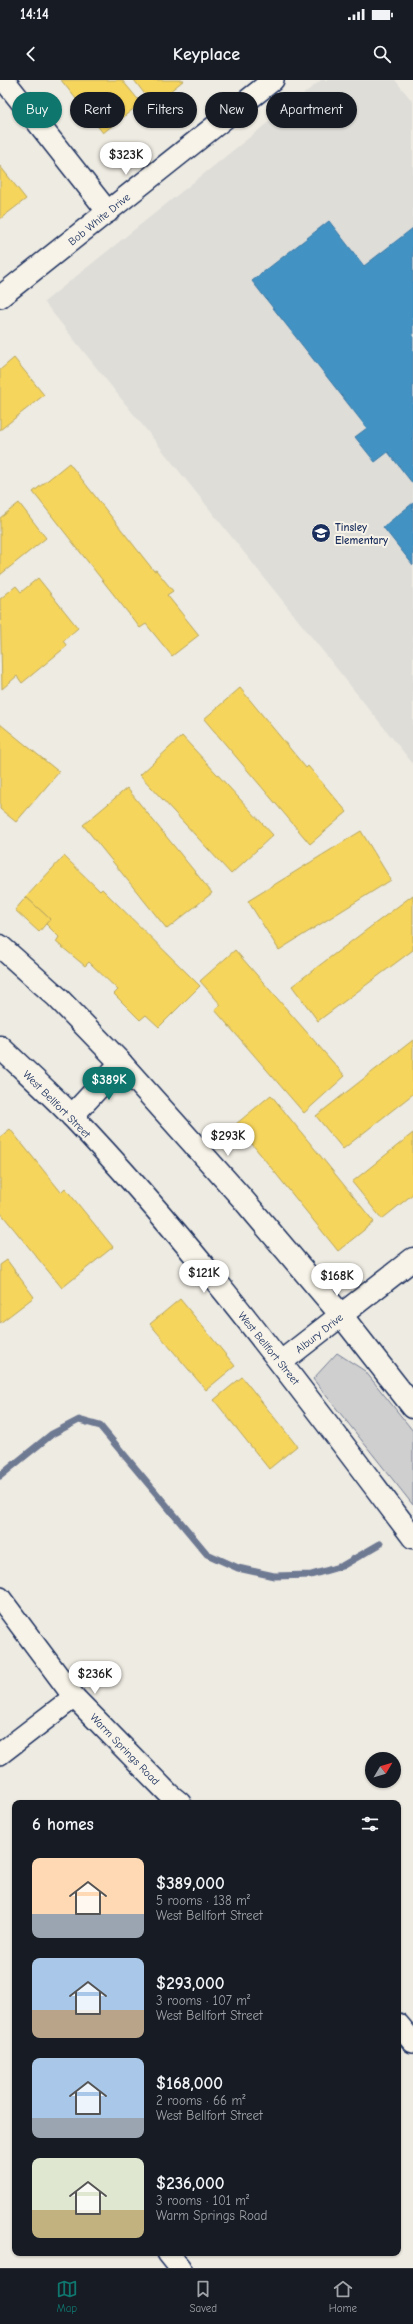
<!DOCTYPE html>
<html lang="en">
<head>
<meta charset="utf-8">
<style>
  body { margin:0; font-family:"Comic Neue",sans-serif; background:#20242c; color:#f1f3f6; height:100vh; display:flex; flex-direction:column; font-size:15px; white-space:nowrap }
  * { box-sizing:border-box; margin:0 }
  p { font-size:13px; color:#9ea1a6 }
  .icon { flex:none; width:22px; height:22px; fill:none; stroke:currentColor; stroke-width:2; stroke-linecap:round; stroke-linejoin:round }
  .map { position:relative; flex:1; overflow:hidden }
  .side { position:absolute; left:12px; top:1720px; width:389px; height:456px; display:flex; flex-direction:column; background:#171b24; border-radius:8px; box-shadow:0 1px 3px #0004 }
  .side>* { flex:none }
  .guide { position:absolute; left:12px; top:12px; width:389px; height:36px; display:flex; gap:8px }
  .needle { width:26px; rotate:52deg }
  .fabs { position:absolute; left:365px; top:1672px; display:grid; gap:8px }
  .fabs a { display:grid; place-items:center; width:36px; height:36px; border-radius:50%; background:#171b24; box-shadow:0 1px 3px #0004; font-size:20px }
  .price { position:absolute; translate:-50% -34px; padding:0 9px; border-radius:14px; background:#fff; color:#222; font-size:13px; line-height:26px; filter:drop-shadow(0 1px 2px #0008) }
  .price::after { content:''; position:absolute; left:50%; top:24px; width:12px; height:9px; margin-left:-6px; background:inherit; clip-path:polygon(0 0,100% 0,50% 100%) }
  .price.current { background:#0f766e; color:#fff }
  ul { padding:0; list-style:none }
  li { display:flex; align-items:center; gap:12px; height:100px; padding:0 20px }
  li span { display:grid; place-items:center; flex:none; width:112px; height:80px; border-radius:8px; color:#555 }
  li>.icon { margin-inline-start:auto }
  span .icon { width:48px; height:48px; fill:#fffc; stroke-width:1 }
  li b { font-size:17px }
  h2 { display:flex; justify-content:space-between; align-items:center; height:48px; padding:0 20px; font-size:17px }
  .tag { padding:0 14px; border-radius:18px; background:#171b24; box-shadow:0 1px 3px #0004; font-size:14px; line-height:36px }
  .tag.current { background:#0f766e; color:#fff }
  .status { display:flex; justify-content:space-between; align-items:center; height:28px; padding:0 20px; background:#171b24; direction:ltr }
  .status svg { height:11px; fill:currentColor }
  header { display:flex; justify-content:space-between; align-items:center; height:52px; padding:0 20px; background:#171b24; font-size:18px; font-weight:800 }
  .menu { display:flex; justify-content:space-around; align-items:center; height:56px; border-top:1px solid #363941; background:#171b24; font-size:11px; color:#9ea1a6 }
  .menu a { display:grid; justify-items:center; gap:2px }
  .menu .current { color:#0f766e }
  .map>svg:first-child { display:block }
</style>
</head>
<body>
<div class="status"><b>14:14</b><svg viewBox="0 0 49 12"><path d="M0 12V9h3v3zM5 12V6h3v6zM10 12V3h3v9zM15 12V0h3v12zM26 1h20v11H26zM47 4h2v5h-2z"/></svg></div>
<header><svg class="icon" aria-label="back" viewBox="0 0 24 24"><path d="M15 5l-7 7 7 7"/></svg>Keyplace<svg class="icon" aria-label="search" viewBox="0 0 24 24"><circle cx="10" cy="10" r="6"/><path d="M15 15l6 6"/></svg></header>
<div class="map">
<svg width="413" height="2188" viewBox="0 0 413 2188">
  <rect width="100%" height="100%" fill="#eeebe2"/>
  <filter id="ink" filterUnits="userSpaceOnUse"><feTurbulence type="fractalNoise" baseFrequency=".025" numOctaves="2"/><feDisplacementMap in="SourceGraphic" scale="8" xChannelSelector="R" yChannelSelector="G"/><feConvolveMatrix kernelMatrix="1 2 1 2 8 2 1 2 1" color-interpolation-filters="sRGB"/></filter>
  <g filter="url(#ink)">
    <path fill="#deddd8" d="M321,0H395L413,22V684L44,222Z"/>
    <path fill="#cfcfcf" stroke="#757f96" d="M337,1273L365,1291L413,1351V1425L313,1299Z"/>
    <g fill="#f6d55c" stroke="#b4a35d">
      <path d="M61,0H122L141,23L103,53Z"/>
      <path d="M134,0H184L153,25Z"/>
      <path d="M0,86L26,119L0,139Z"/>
      <path d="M14,278L44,315L0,350V290Z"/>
      <path d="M69,383L154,491L156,490L173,511L167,515L199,555L172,576L146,544L140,548L33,412Z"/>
      <path d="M19,423L46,458L0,495V438Z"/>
      <path d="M38,498L78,548L63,561L67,566L22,603L17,596L2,609L0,519L16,506L21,512Z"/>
      <path d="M240,608L306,688L308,686L347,732L310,764L204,639Z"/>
      <path d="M0,644L59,692L16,742L0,729Z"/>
      <path d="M182,656L273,755L231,794L140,695Z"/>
      <path d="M127,708L212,813L167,849L83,745Z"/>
      <path d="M361,751L391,800L279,870L248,821Z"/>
      <path d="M64,776L100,811L102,809L200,906L159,947L146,935L140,940L114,914L118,910L89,882L85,886L56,862L59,857L46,844L50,839L26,817Z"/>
      <path d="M413,815V870L318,941L292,906Z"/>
      <path d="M26,817L50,839L39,852L15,830Z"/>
      <path d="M235,870L345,996L304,1033L215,930L221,925L200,901Z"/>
      <path d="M413,960V1014L343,1069L316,1036Z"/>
      <path d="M271,1015L374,1142L338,1171L236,1044Z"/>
      <path d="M10,1049L61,1112L65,1108L113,1167L62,1208L0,1132V1057Z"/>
      <path d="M413,1053V1114L382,1139L352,1102Z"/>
      <path d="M7,1180L34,1217L0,1243V1185Z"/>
      <path d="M180,1219L235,1286L206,1310L150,1244Z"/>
      <path d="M242,1297L297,1366L269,1389L214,1320Z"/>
    </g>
    <g fill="#4393c3" stroke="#3775a5">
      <path d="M329,141L364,186L413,148V404L388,372L375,382L355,357L367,348L252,201Z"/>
      <path d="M413,423V485L383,447Z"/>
    </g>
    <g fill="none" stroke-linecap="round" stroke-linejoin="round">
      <path stroke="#6e7992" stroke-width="7" d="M0,1396L52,1354L79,1340L100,1346L207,1474L238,1488L274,1496L311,1495L342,1486L380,1464"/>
      <g stroke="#1b2f5e" stroke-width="24">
        <g id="street">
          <path d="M4,0L108,132"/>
          <path d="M0,217L273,0"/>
          <path d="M0,1518L74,1617L169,1714L180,1723"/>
          <path d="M0,1674L74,1617"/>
          <path d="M398,1944L413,1962"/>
          <path d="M168,2173L180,2188"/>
        </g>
      </g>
      <g stroke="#1b2f5e" stroke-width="25">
        <g id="secondary">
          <path d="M0,866L57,917L121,983L241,1117L341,1235L413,1327"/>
          <path d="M0,967C24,990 49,1012 72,1036C197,1167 304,1313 413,1457"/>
          <path d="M72,1036L121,983"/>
          <path d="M281,1282L413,1179"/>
        </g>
      </g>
      <use href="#street" stroke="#f7f3e8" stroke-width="21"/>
      <use href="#secondary" stroke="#f7f3e8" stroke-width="22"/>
    </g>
  </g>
  <defs>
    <g id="school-disc" transform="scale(1)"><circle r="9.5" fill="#1b2f5e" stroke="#f7f3e8"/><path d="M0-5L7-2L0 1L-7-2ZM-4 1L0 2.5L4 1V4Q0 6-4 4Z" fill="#fff"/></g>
  </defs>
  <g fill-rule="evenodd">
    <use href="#school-disc" x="321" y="453"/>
  </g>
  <g text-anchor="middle" stroke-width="4" stroke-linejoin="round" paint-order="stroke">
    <g font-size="11" fill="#1b2f5e" stroke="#f7f3e8">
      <text transform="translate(99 139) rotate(-39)" y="4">Bob White Drive</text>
      <text transform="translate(57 1024) rotate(45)" y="4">West Bellfort Street</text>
      <text transform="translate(319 1253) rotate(-38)" y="4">Albury Drive</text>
      <text transform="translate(269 1268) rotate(51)" y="4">West Bellfort Street</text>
      <text transform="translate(125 1669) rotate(46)" y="4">Warm Springs Road</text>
    </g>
    <g font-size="11" font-weight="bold" fill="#1b2f5e" stroke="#f7f3e8" text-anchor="start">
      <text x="335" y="451">Tinsley<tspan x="335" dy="13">Elementary</tspan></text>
    </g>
  </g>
</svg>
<div class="fabs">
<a><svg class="needle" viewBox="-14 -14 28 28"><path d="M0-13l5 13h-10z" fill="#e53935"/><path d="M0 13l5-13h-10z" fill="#9ea1a6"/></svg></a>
</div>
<b class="price" style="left:126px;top:96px">$323K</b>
<b class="price current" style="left:109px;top:1021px">$389K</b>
<b class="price" style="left:228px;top:1077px">$293K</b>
<b class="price" style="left:204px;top:1214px">$121K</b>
<b class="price" style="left:337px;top:1217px">$168K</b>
<b class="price" style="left:95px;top:1615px">$236K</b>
<div class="guide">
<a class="tag current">Buy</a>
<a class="tag">Rent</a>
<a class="tag">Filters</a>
<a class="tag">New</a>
<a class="tag">Apartment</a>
</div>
<section class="side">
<h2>6 homes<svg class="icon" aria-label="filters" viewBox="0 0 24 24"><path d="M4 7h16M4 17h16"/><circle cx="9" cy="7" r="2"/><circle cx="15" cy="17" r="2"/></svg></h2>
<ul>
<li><span style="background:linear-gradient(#ffd9b3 70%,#9aa5b1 0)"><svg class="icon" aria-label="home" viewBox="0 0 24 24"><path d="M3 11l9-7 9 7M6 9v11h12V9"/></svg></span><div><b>$389,000</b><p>5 rooms · 138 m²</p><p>West Bellfort Street</p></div></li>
<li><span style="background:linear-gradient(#a9c7e8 65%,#b9a48a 0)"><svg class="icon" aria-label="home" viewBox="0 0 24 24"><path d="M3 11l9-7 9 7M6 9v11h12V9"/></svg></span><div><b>$293,000</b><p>3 rooms · 107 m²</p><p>West Bellfort Street</p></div></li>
<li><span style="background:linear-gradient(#a9c7e8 75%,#9aa5b1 0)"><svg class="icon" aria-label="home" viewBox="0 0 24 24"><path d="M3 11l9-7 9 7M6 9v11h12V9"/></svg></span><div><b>$168,000</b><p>2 rooms · 66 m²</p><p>West Bellfort Street</p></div></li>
<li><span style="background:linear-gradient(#dfe7d0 65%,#c2b280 0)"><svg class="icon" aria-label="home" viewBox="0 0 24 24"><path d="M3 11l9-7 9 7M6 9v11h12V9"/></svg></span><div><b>$236,000</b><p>3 rooms · 101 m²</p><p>Warm Springs Road</p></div></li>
</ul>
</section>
</div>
<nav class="menu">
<a class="current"><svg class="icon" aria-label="map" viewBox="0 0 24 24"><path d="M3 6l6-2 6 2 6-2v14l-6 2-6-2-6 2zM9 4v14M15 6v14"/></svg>Map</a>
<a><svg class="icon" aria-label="saved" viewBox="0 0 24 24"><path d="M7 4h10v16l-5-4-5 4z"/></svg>Saved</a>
<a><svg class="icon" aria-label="home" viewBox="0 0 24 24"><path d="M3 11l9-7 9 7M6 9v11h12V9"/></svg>Home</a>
</nav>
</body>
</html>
